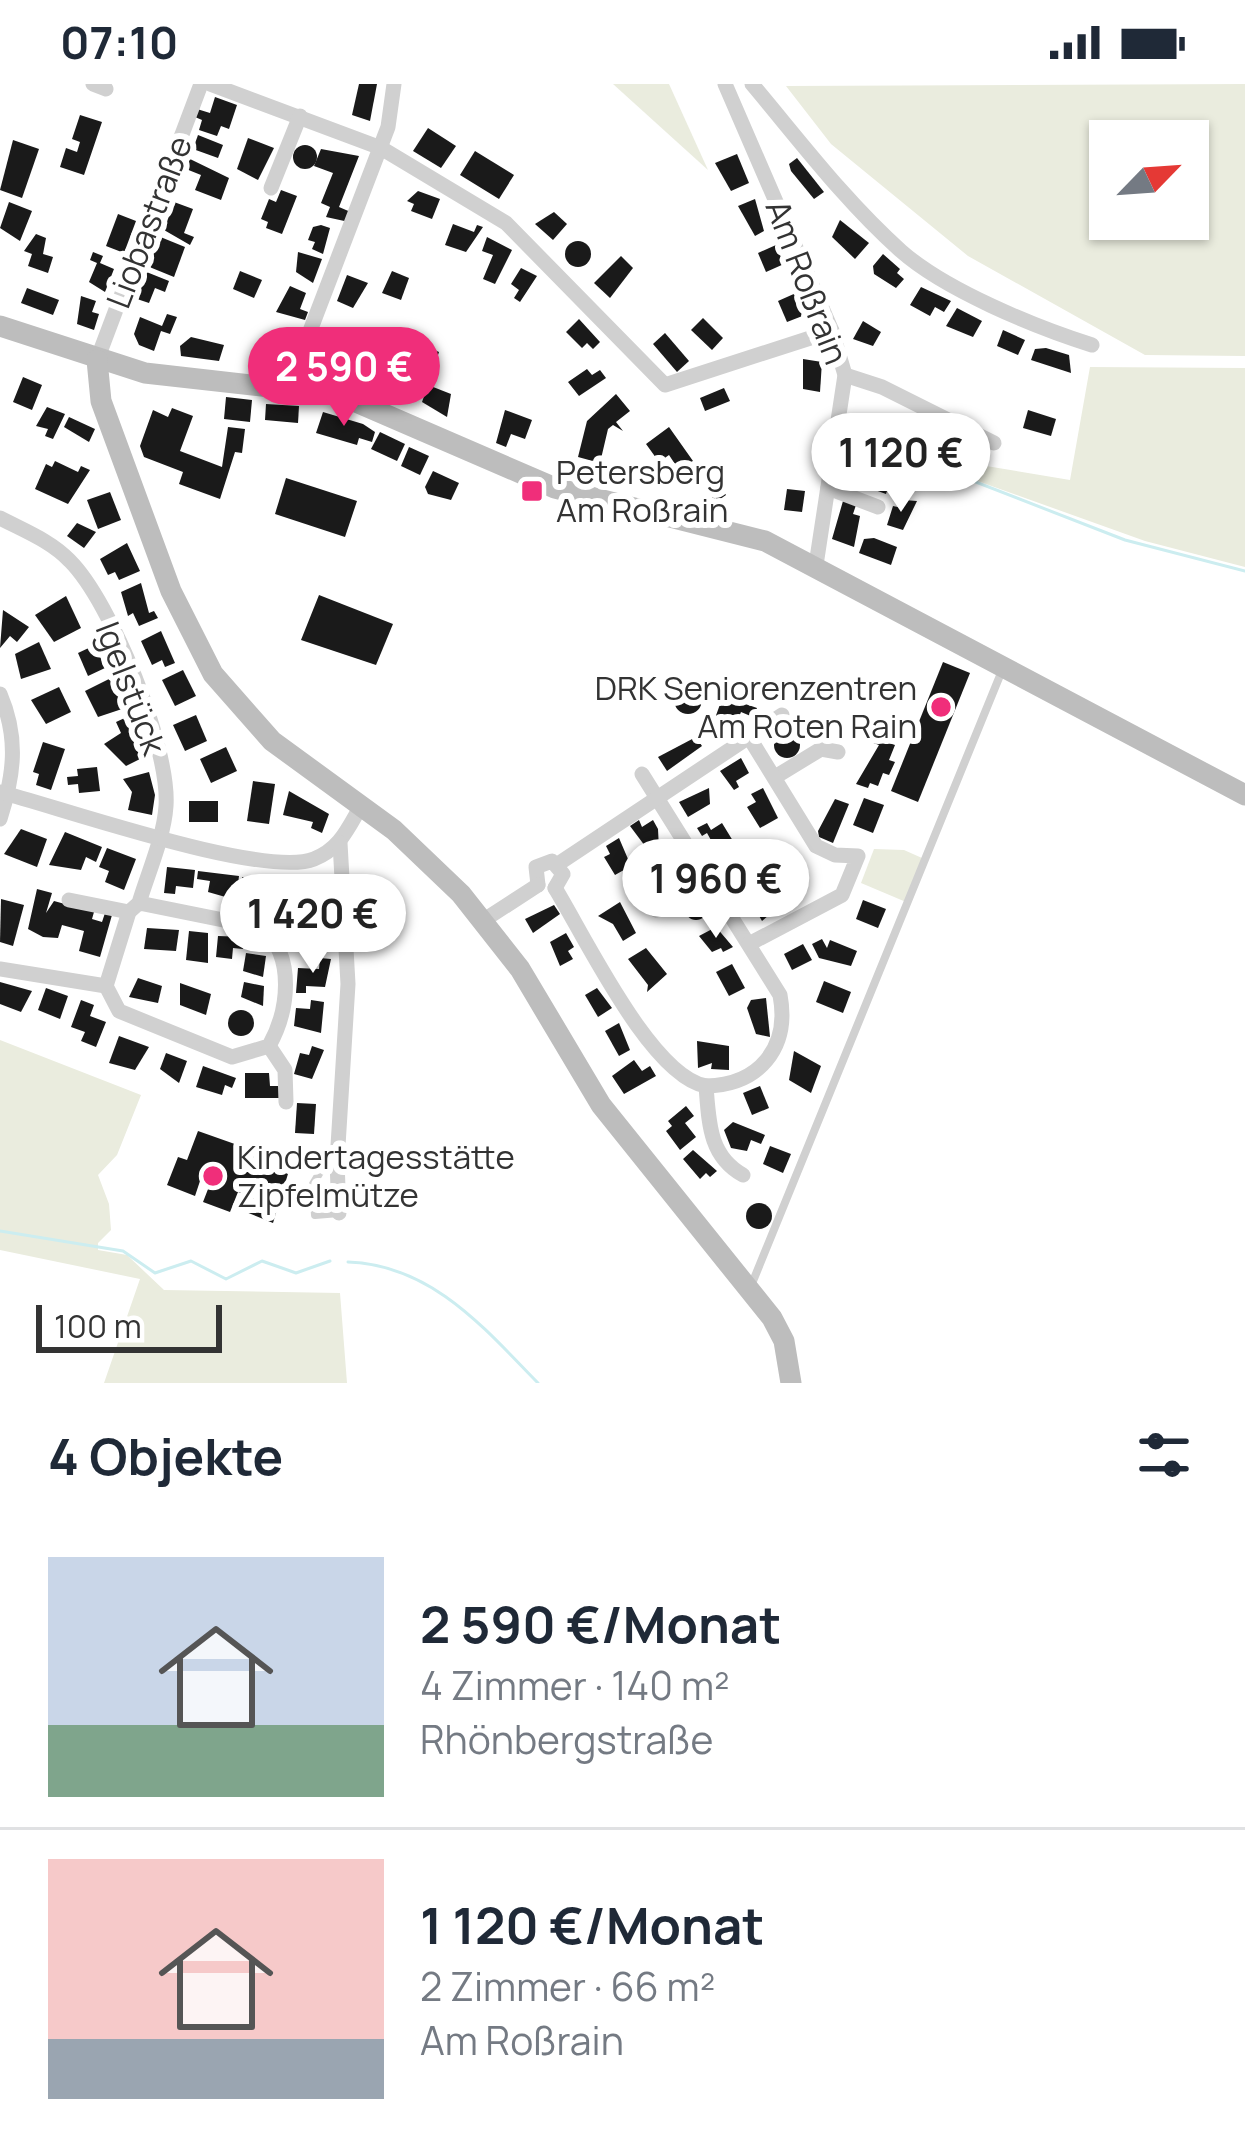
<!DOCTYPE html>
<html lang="de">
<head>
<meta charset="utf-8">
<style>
  body { margin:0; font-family:Manrope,sans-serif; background:#f6f6f7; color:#1f2937; height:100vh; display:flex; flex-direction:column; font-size:45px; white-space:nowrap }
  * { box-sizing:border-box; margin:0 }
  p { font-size:39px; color:#747a83 }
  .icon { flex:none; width:66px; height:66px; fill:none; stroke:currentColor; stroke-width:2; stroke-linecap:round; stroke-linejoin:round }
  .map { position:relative; height:1299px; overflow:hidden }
  .panel { display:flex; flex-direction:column; background:#fff; flex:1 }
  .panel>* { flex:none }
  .needle { width:78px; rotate:65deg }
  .tools { position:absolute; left:1089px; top:36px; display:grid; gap:24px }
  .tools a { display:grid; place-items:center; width:120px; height:120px; border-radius:0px; background:#fff; box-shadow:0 3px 9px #0004; font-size:60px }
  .scale { position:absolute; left:36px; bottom:30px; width:186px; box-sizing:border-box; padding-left:12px; border:6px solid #333; border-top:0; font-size:33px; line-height:42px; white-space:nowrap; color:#333; -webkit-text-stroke:9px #fff; paint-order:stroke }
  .price { position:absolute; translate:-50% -102px; padding:0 27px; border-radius:42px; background:#fff; color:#222; font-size:39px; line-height:78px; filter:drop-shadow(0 3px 6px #0008) }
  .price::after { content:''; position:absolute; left:50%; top:72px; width:36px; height:27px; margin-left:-18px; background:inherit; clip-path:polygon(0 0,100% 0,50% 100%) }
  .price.active { background:#f02e7a; color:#fff }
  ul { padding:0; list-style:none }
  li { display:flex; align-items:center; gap:36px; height:300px; padding:0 48px }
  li+li { border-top:3px solid #e0e1e3 }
  li span { display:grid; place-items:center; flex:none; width:336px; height:240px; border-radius:0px; color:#555 }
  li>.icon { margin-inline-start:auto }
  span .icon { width:144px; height:144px; fill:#fffc; stroke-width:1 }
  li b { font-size:51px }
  h2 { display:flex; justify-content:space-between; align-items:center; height:144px; padding:0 48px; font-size:51px }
  .status { display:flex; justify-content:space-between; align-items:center; height:84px; padding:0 60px; background:#fff; direction:ltr }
  .status svg { height:33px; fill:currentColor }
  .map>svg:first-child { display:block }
</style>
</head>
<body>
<div class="status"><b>07:10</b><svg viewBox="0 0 49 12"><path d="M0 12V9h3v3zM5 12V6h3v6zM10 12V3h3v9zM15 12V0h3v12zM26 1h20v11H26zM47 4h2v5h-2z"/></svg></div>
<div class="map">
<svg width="1245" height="1299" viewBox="0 0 1245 1299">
  <rect width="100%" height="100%" fill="#fff"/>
  <g fill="#eaecde" fill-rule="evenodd">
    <path d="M613,0H669L708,86Z"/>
    <path d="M1245,0V272L1145,271L968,172L831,60L786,2ZM1110,57H1188V135H1110Z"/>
    <path d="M1090,283L1245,284V483L1145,457L947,386L950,376L1070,396Z"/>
    <path d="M874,765L904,766L922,774L906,818L861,799Z"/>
    <path d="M0,956L141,1011L117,1071L98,1091L109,1120L111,1146L98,1159V1166L127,1171L164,1206L340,1209L347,1299H104L140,1195L0,1166Z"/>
  </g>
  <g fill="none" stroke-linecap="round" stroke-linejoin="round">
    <g stroke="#ccedf0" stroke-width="3">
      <path d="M847,348L1125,456L1245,487"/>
      <path d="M0,1147L123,1167L155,1189L191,1177L226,1195L262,1177L296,1189L330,1177"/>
      <path d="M348,1178C432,1181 484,1244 538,1299"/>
    </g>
  </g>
  <g fill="#1a1a1a">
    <path d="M359,0H377L370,37L352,31Z"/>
    <path d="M215,13L237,21L229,45L221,42L217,52L199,46L202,36L195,33L197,25L210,29Z"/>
    <path d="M80,31L102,38L84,91L60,83L66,64L77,68L80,58L72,55Z"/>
    <path d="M428,44L456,62L441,84L413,67Z"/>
    <path d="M198,51L223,61L218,74L193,65Z"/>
    <path d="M248,54L274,64L258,96L237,85Z"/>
    <path d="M13,56L39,65L22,114L0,106Z"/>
    <circle cx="305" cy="73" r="12"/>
    <path d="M321,65L359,72L339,123L353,129L349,138L326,133L330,123L321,119L333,89L314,82Z"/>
    <path d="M475,67L514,91L499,115L460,91Z"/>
    <path d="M737,70L749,99L731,107L715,79Z"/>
    <path d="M797,74L824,108L814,115L791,87L789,80Z"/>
    <path d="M190,75L229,94L221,116L195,106L201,91L186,85Z"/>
    <path d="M281,106L297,112L282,150L266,144L268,138L261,135L269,115L276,118Z"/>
    <path d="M418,107L440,115L432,135L411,127L414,120L407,117Z"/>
    <path d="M755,115L764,147L755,152L738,122Z"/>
    <path d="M9,118L32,127L20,157L0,144Z"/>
    <path d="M174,118L193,125L184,149L194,153L190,161L164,146Z"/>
    <path d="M554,128L567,140L553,156L535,140Z"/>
    <path d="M118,130L136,137L124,169L106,162Z"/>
    <path d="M840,136L869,159L855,175L832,153Z"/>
    <path d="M453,140L474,148L477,141L483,143L466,168L445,161Z"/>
    <path d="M321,141L330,144L323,170L312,165L315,158L308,156L313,143Z"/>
    <path d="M36,150L46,154L43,170L53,173L48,189L28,182L32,170L24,167Z"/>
    <path d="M158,152L185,163L174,193L147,182Z"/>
    <path d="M487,153L512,166L495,200L483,195L493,171L482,167Z"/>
    <circle cx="578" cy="170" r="13"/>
    <path d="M776,161L784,180L766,188L758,169Z"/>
    <path d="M93,168L103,172L100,179L114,185L105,208L89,198L97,179L90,176Z"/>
    <path d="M298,168L322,175L313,199L296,188Z"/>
    <path d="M883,170L900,185L897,189L904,195L896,204L874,190L873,182Z"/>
    <path d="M621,172L633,184L610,214L594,199Z"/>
    <path d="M521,184L537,192L520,218L514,214L519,206L511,200Z"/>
    <path d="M144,187L169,197L165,208L155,204L149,219L134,214Z"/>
    <path d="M240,187L262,196L254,214L233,205Z"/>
    <path d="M392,187L409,194L401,216L382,209Z"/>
    <path d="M347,191L368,199L353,224L337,217Z"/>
    <path d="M290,202L306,209L300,225L308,228L305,236L276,228Z"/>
    <path d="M921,203L951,217L944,228L935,223L930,232L910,221Z"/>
    <path d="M27,204L59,216L53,231L21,219Z"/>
    <path d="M796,209L805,231L787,238L778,217Z"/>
    <path d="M81,212L96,217L92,228L99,230L94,246L77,240Z"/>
    <path d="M957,224L982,237L973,253L946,242Z"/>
    <path d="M167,230L177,233L170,250L161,247L154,267L139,261L134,250L140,233L162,242Z"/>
    <path d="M703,234L723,254L712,266L691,246Z"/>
    <path d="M579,235L600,258L593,265L587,259L582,264L566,248Z"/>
    <path d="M863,237L881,248L873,262L853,255Z"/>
    <path d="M1003,246L1025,256L1018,271L997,262Z"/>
    <path d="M665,249L689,277L677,288L653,260Z"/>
    <path d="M400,251L439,268L437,274L432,278L395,264Z"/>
    <path d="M191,253L224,261L219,277L181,272L180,262Z"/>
    <path d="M265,260L284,268L277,285L258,277Z"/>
    <path d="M1046,264L1069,271L1071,289L1031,276L1035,265Z"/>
    <path d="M803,275L822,278L820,308L803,305Z"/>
    <circle cx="365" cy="288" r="12"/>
    <path d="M392,284L418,293L410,313L385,303Z"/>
    <path d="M587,285L592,291L600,286L606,294L579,312L568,298Z"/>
    <path d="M23,293L42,301L32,326L13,318Z"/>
    <path d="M428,301L451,310L447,333L422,318Z"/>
    <path d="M724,304L730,317L705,327L700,314Z"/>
    <path d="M616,310L630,327L616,338L623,347L613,341L608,345L600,379L578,373L587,337Z"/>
    <path d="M226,313L252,316L250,338L224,335Z"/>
    <path d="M266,320L299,322L298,339L265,336Z"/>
    <path d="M47,323L65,330L53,355L45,352L48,345L36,342Z"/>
    <path d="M172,324L193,332L180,367L222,383L228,343L245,345L242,369L235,368L220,415L179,400L183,388L144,373L140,362L153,326L168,333Z"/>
    <path d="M505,326L532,336L525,355L511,350L506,363L496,359Z"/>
    <path d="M1028,326L1056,335L1051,352L1023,344Z"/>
    <path d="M323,328L363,340L375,348L372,358L359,354L357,361L316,349Z"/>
    <path d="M69,333L95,345L89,358L64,343Z"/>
    <path d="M669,343L693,377L679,386L669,371L659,378L646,360Z"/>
    <path d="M380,348L405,360L397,377L371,365Z"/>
    <path d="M409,363L429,372L420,391L401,382Z"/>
    <path d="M858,369L876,376L869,394L851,387Z"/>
    <path d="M55,377L78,388L81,382L90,386L68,420L35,405L46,380L52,383Z"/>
    <path d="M886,380L917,390L914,400H889L886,410L875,406Z"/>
    <path d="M433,387L459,399L451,416L428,410L425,403Z"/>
    <path d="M710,389L726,411L713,420L698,398Z"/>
    <path d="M286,394L357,417L345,453L275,430Z"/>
    <path d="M787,405L805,407L802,428L784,426Z"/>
    <path d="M110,408L121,436L98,445L87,416Z"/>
    <path d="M904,416L917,417L903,446L887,441L893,422L902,424Z"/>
    <path d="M843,417L856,421L853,430L860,432L854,463L832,455Z"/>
    <path d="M77,439L96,448L84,464L67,452Z"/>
    <path d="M874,454L897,463L891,481L859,469L864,455Z"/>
    <path d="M127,459L140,487L119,496L115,488L108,491L100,475Z"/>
    <path d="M141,499L149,529L154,527L158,534L139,542L133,529L128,532L121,508Z"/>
    <path d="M319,511L393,540L376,581L301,556Z"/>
    <path d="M66,512L81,544L54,558L35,531Z"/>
    <path d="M3,526L29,543L17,558L10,552L0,564Z"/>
    <path d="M161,547L175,579L165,583L162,576L152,581L141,557Z"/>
    <path d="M39,558L51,585L21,595L15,570Z"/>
    <path d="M95,561L105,584L88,592L78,569Z"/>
    <path d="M943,578L970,589L918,718L891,707Z"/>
    <path d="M183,586L196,612L175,622L162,596Z"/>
    <path d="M113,593L128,623L98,633L85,607Z"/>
    <circle cx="688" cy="616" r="14"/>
    <path d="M59,603L71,628L46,640L31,616Z"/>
    <path d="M723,612L757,624L753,633L741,628L737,638L723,632L720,639L714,637Z"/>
    <path d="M196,631L207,657L185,667L173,641Z"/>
    <path d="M129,632L150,670L126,682L104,660L121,649L116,638Z"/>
    <path d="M878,633L895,645L889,659L895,661L889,676L895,678L889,691L883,689L878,702L870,699L868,704L856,700L879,661L868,657Z"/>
    <circle cx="787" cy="661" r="13"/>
    <path d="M696,653L702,662L667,687L658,673Z"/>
    <path d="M43,658L65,665L51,706L36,701L39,690L33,688Z"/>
    <path d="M226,663L237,687L211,699L200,675Z"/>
    <path d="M741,674L749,689L736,697L739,703L734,706L720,687Z"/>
    <path d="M97,683L100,707L79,709L78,700L68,701L67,693L78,692L77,685Z"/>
    <path d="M149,688L155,711L152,731L128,726L132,708L123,695Z"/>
    <path d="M253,697L275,700L269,740L247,737Z"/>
    <path d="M709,704L710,720L688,733L679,718Z"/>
    <path d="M763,704L778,734L760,744L747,723L756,718L751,710Z"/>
    <path d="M289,707L329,730L322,749L311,744L313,738L283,731Z"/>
    <path d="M864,714L884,721L873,749L853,741Z"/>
    <path d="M835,715L849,720L833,759L819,753L818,747Z"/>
    <rect x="189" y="717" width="29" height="21"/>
    <path d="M639,736L642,743L653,736L658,745L659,765L651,770L630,742Z"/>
    <path d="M707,739L711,746L722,739L733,757L730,762L717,767L707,749L702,752L697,744Z"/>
    <path d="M21,745L47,755L37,783L4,770Z"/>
    <path d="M65,748L102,763L96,778L86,773L81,786L49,781Z"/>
    <path d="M619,754L631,782L615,791L604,773L610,770L606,762Z"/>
    <path d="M107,764L136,775L124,806L105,798L109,787L99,783Z"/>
    <path d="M747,767L758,787L751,791L757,802L745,808L730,777Z"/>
    <path d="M676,774L693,796L686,800L682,794L673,799L659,784Z"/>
    <path d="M167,783L195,786L193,804L176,802L175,810L164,809Z"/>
    <path d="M198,787L239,792L236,816L208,808L210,797L197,795Z"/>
    <path d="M242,793L276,797L274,816L245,812Z"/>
    <path d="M284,798L319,802L317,820L289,817Z"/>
    <path d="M37,805L52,809L46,829L54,817L94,828L92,835L102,838L105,829L112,831L100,873L79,867L84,847L62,841L58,854L43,853L28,845Z"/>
    <path d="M774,806L782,820L762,837L752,819Z"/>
    <circle cx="696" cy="825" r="11"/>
    <path d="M1,815L24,821L13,862L0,858Z"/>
    <path d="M863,816L886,825L878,844L856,835Z"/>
    <path d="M620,818L636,849L623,857L613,840L598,832Z"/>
    <path d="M554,821L560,830L533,849L525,835Z"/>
    <path d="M295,841L322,842L319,871H309L310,860L293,867Z"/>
    <path d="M716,843L733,863L723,868L721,864L712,868L699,852Z"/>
    <path d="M147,844L179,846L176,867L144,865Z"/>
    <path d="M189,847L208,849V879L186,876Z"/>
    <path d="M566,849L574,863L568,867L573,875L560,882L550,858Z"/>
    <path d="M218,852L245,853L243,865L233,864L232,875L216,873Z"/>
    <path d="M822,855L827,864L830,856L857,867L851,882L819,874L812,860Z"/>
    <path d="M803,860L812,876L792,886L784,870Z"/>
    <path d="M646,864L667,890L647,908L648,901L628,875Z"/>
    <path d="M246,869L266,872L263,893L243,887Z"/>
    <path d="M320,874L331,875L325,903L306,902V909H296L298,884L319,885Z"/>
    <path d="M732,880L745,904L729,912L716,888Z"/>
    <path d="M138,894L162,902L158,919L129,913Z"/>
    <path d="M824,897L851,908L843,929L816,918Z"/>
    <path d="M0,898L32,907L21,928L0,920Z"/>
    <path d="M244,898L264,902L263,922L241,913Z"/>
    <path d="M180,899L211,910L206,931L180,921Z"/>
    <path d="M46,904L68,912L60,935L38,926Z"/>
    <path d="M597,904L612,924L598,933L585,911Z"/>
    <path d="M766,914L769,943L770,953L756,950L747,924L751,916Z"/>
    <path d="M81,916L94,921L90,932L106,938L96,963L81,957L85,948L71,943Z"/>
    <path d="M311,916L324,918L321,949L294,942L296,924L310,925Z"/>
    <circle cx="241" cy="939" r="13"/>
    <path d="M619,939L630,966L619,972L605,947Z"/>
    <path d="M119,952L149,963L135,986L109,979Z"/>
    <path d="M697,957L729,962V986L711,985L712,979L698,984Z"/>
    <path d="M312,962L324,966L312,995L294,990L300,969L309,971Z"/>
    <path d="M794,967L821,982L811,1009L789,996Z"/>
    <path d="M166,969L187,977L179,999L160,985Z"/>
    <path d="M634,976L642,987L650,982L656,992L624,1010L612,992Z"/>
    <path d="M203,982L236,994L232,1004L225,1001L222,1011L196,1003Z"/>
    <path d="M245,989H269L270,1002H279V1014H245Z"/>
    <path d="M760,1002L769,1024L752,1031L743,1009Z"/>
    <path d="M297,1019L316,1020L314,1050L295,1049Z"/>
    <path d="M686,1022L694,1032L685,1039L696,1053L680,1066L666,1047L672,1042L668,1037Z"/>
    <path d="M733,1038L765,1051L761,1060L751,1056L747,1067L731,1064L724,1046Z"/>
    <path d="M198,1047L291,1080L273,1139L241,1126L247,1111L238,1108L230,1128L203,1118L210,1100L200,1097L195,1112L167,1101L178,1073L187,1076Z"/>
    <path d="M770,1062L791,1070L783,1089L763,1080Z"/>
    <path d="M693,1066L717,1087L710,1093L706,1089L700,1095L683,1075Z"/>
    <circle cx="759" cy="1132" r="13"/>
  </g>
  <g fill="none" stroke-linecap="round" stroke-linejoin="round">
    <g stroke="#d0d0d0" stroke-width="8">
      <path d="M335,1078H326L313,1100L315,1131L339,1129"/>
      <path d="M751,1202L1001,589"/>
    </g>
    <g stroke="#d0d0d0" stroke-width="15">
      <path d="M93,0L106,5"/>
      <path d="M210,0L381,64L506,139L665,301L832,247"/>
      <path d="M725,0L832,247L845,291L816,481"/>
      <path d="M752,0C800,57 845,117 901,167C945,206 1035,243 1092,261"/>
      <path d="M271,104L300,32"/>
      <path d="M97,276L201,0"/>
      <path d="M845,291L882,303L994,359"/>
      <path d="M289,302L388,43L394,0"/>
      <path d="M828,404L878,423"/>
      <path d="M0,434C25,447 51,457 70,477C111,518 170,663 166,722C164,753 148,789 139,819L129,828L106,902L119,927L232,973L269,962C289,926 295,873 263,844L139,819"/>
      <path d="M0,610C19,654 14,691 0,735"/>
      <path d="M642,690L780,911C790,964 759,1001 706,1002"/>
      <path d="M775,693L821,665L838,668"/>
      <path d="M0,708C59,723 264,795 314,775C340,765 348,744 361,722"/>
      <path d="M558,780L782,631"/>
      <path d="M538,801L536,783L552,777L563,790L555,804"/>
      <path d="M555,804C585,853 651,992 706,1002C709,1039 709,1072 743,1091"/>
      <path d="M69,816L129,828"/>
      <path d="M656,826L707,793"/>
      <path d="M484,836L538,801"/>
      <path d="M749,860L842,811L858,772L835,771L816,762L749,653"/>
      <path d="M0,885L106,902"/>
      <path d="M269,962L285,986L286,1018"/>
      <path d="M339,1129L337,1078L348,900L340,759"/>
    </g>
    <g stroke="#bdbdbd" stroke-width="21">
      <path d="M0,242L145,289L340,311L555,404L765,457L1245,711"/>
      <path d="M97,276L101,317L171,507L213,590L272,657L394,746L461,810L520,885L601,1021L772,1234L784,1257L791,1299"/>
    </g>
  </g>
  <g fill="#f02e7a" stroke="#fff" stroke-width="4.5">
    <rect x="520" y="395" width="24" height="24" rx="6"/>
    <circle cx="941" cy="623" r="12"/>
    <circle cx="213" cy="1092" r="12"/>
  </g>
  <g text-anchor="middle" stroke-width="12" stroke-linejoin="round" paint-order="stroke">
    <g font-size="33" fill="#333" stroke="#fff">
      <text transform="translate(149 138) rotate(-69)" y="12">Liobastraße</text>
      <text transform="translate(807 198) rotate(69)" y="12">Am Roßrain</text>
      <text transform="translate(131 604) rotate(69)" y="12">Igelstück</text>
    </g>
    <g font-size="33" fill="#333" stroke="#fff" text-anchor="start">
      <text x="556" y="400">Petersberg<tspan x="556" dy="38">Am Roßrain</tspan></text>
      <text x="917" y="616" text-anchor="end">DRK Seniorenzentren<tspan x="917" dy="38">Am Roten Rain</tspan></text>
      <text x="237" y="1085">Kindertagesstätte<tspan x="237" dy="38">Zipfelmütze</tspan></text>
    </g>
  </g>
</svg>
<div class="tools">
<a><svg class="needle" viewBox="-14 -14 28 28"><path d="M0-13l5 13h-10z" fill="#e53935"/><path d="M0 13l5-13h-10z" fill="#747a83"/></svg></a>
</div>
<div class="scale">100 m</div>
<b class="price active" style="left:344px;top:345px">2 590 €</b>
<b class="price" style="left:901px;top:431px">1 120 €</b>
<b class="price" style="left:716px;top:857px">1 960 €</b>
<b class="price" style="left:313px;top:892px">1 420 €</b>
</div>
<section class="panel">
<h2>4 Objekte<svg class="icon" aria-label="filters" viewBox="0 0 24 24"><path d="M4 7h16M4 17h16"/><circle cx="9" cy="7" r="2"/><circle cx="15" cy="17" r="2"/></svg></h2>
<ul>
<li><span style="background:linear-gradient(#c9d6e8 70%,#7fa58c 0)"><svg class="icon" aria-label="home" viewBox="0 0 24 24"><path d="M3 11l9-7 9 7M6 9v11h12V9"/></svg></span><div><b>2 590 €/Monat</b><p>4 Zimmer · 140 m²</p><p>Rhönbergstraße</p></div></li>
<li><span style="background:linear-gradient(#f6c9c9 75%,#9aa5b1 0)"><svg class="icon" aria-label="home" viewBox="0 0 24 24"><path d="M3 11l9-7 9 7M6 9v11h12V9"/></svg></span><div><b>1 120 €/Monat</b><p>2 Zimmer · 66 m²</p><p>Am Roßrain</p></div></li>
</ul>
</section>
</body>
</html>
